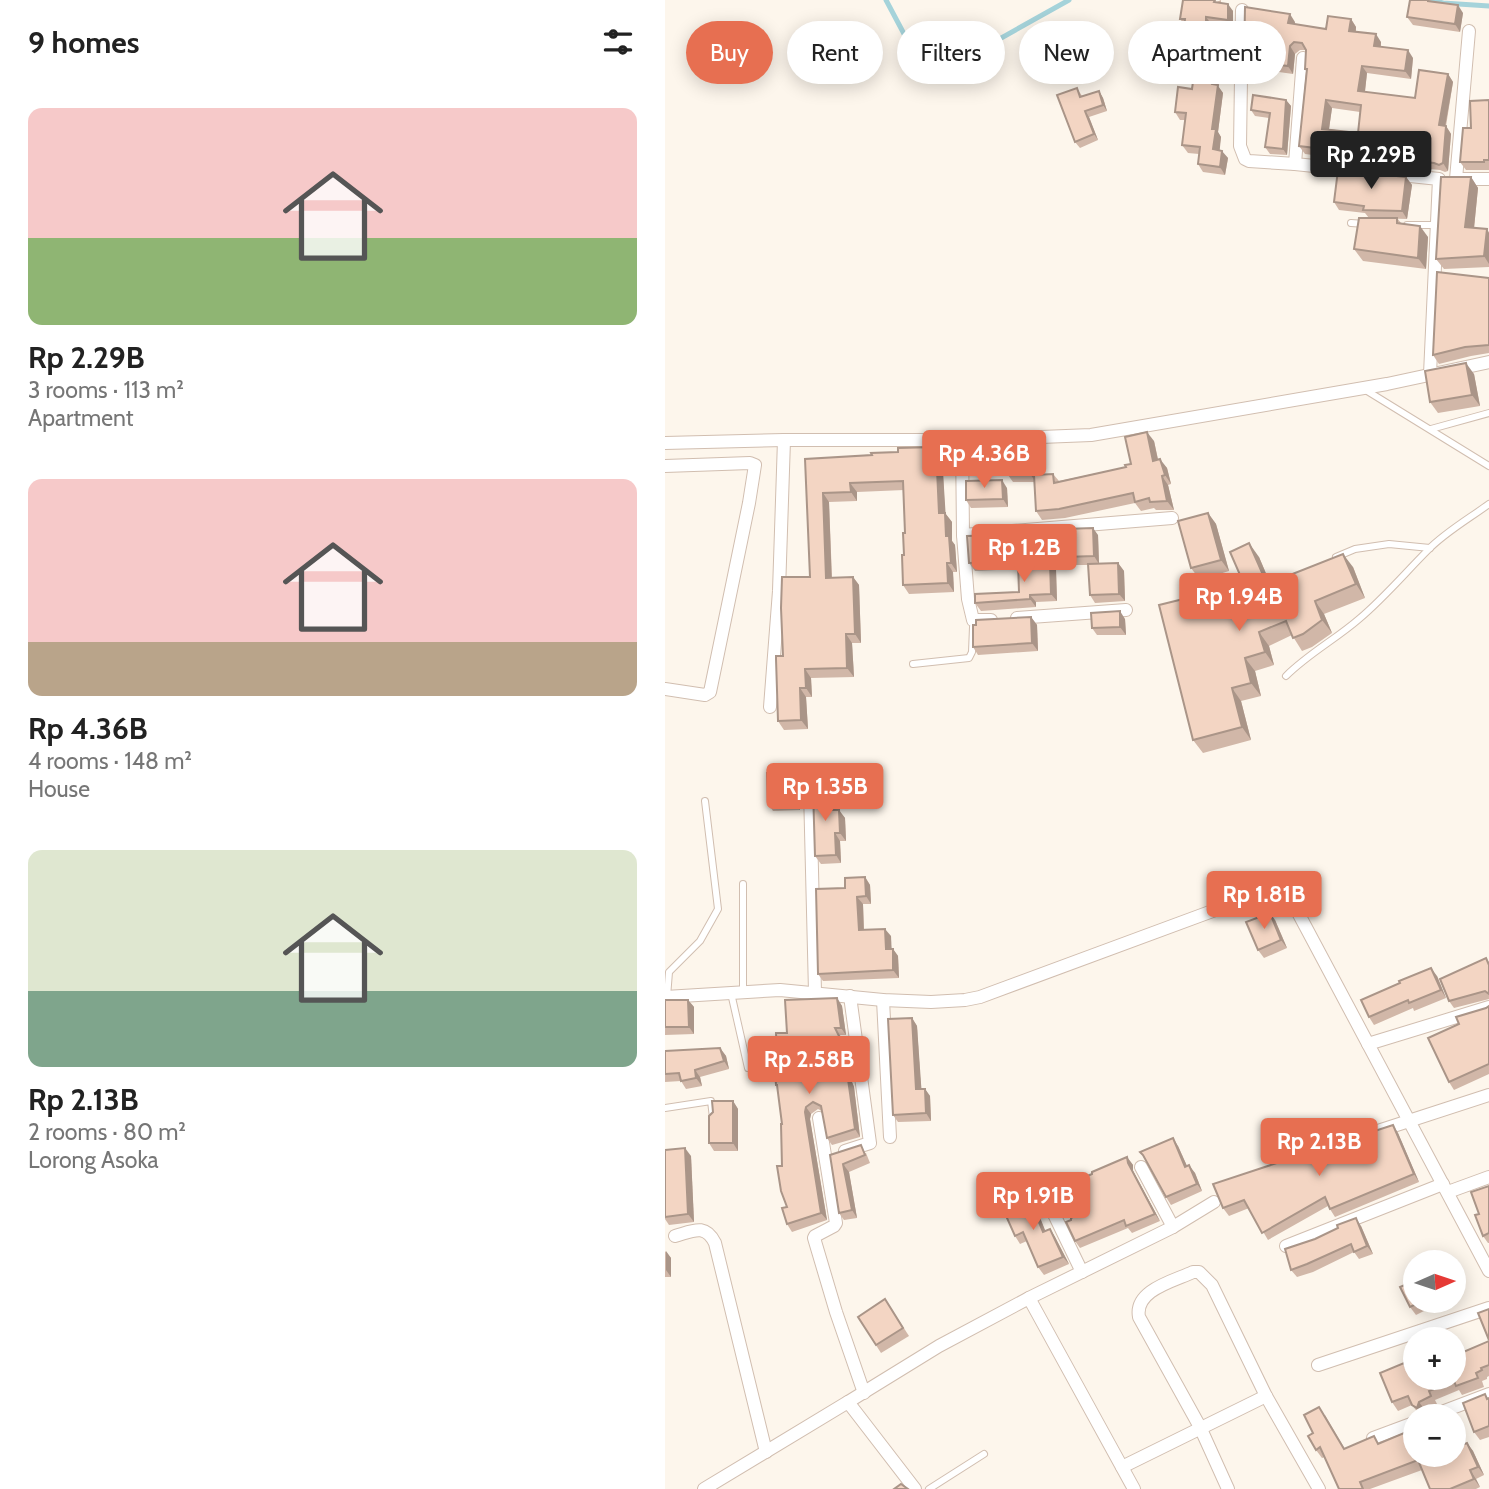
<!DOCTYPE html>
<html lang="en">
<head>
<meta charset="utf-8">
<style>
  body { margin:0; font-family:Cabin,sans-serif; background:#f2f2f2; color:#222; height:100vh; display:flex; flex-direction:column; font-size:26px; white-space:nowrap }
  * { box-sizing:border-box; margin:0 }
  p { font-size:23px; color:#767676 }
  .icon { flex:none; width:38px; height:38px; fill:none; stroke:currentColor; stroke-width:2; stroke-linecap:round; stroke-linejoin:round }
  .map { position:relative; flex:1; overflow:hidden }
  .sheet { display:flex; flex-direction:column; background:#fff; width:665px }
  .sheet>* { flex:none }
  .top-card { position:absolute; left:21px; top:21px; width:665px; height:63px; display:flex; gap:14px }
  .needle { width:46px; rotate:87deg }
  .fabs { position:absolute; left:738px; top:1250px; display:grid; gap:14px }
  .fabs a { display:grid; place-items:center; width:63px; height:63px; border-radius:50%; background:#fff; box-shadow:0 4px 18px #0003; font-size:35px }
  .price { position:absolute; translate:-50% -60px; padding:0 16px; border-radius:7px; background:#e76f51; color:#fff; font-size:23px; line-height:46px; filter:drop-shadow(0 2px 4px #0008) }
  .price::after { content:''; position:absolute; left:50%; top:42px; width:21px; height:16px; margin-left:-10px; background:inherit; clip-path:polygon(0 0,100% 0,50% 100%) }
  .price.current { background:#222; color:#fff }
  ul { padding:0; list-style:none }
  li { display:grid; align-content:center; gap:14px; height:371px; padding:0 28px }
  li span { display:grid; place-items:center; height:217px; border-radius:14px; color:#555 }
  li>.icon { margin-inline-start:auto }
  span .icon { width:126px; height:126px; fill:#fffc; stroke-width:1 }
  li b { font-size:30px }
  h2 { display:flex; justify-content:space-between; align-items:center; height:84px; padding:0 28px; font-size:30px }
  .tag { padding:0 24px; border-radius:32px; background:#fff; box-shadow:0 4px 18px #0003; font-size:24px; line-height:63px }
  .tag.current { background:#e76f51; color:#fff }
  main { display:flex; flex:1; min-height:0 }
  .map>svg:first-child { display:block }
</style>
</head>
<body>
<main>
<section class="sheet">
<h2>9 homes<svg class="icon" aria-label="filters" viewBox="0 0 24 24"><path d="M4 7h16M4 17h16"/><circle cx="9" cy="7" r="2"/><circle cx="15" cy="17" r="2"/></svg></h2>
<ul>
<li><span style="background:linear-gradient(#f6c9c9 60%,#8fb573 0)"><svg class="icon" aria-label="home" viewBox="0 0 24 24"><path d="M3 11l9-7 9 7M6 9v11h12V9"/></svg></span><div><b>Rp 2.29B</b><p>3 rooms · 113 m²</p><p>Apartment</p></div></li>
<li><span style="background:linear-gradient(#f6c9c9 75%,#b9a48a 0)"><svg class="icon" aria-label="home" viewBox="0 0 24 24"><path d="M3 11l9-7 9 7M6 9v11h12V9"/></svg></span><div><b>Rp 4.36B</b><p>4 rooms · 148 m²</p><p>House</p></div></li>
<li><span style="background:linear-gradient(#dfe7d0 65%,#7fa58c 0)"><svg class="icon" aria-label="home" viewBox="0 0 24 24"><path d="M3 11l9-7 9 7M6 9v11h12V9"/></svg></span><div><b>Rp 2.13B</b><p>2 rooms · 80 m²</p><p>Lorong Asoka</p></div></li>
</ul>
</section>
<div class="map">
<svg width="824" height="1489" viewBox="0 0 824 1489">
  <rect width="100%" height="100%" fill="#fdf6ec"/>
  <g fill="none" stroke-linecap="round" stroke-linejoin="round">
    <g stroke="#a5d3da" stroke-width="5">
      <path d="M221,0L263,79L404,0"/>
      <path d="M767,0L778,3L824,6"/>
    </g>
    <g stroke="#d1beb0" stroke-width="8">
      <g id="lane">
        <path d="M686,223L700,224"/>
        <path d="M742,225H772"/>
        <path d="M699,389L824,466"/>
        <path d="M766,429L824,413"/>
        <path d="M671,557L690,549L724,544L765,548"/>
        <path d="M248,664L304,658L307,652L308,627"/>
        <path d="M621,676C643,654 671,639 694,619C719,598 740,573 763,550C779,533 805,518 824,504"/>
        <path d="M78,992V884"/>
        <path d="M66,993L83,1068"/>
        <path d="M2,997L4,972L35,941L53,909L40,801"/>
        <path d="M0,1108L46,1101L48,1118"/>
        <path d="M264,1489L319,1454"/>
      </g>
    </g>
    <g stroke="#d1beb0" stroke-width="14">
      <g id="street">
        <path d="M577,10L575,146L580,159L584,161L630,164"/>
        <path d="M638,58L630,164L774,179L765,374"/>
        <path d="M791,179L804,31"/>
        <path d="M792,179H824"/>
        <path d="M297,440L298,535L303,599L308,620H326"/>
        <path d="M0,443L119,440H297L426,435L722,384L824,362"/>
        <path d="M0,466L85,463L90,465L84,503L45,692L40,695L0,689"/>
        <path d="M298,535L507,518"/>
        <path d="M352,618L461,610"/>
        <path d="M105,707L114,591L119,440"/>
        <path d="M145,790L150,992"/>
        <path d="M0,997L115,990L218,1000L266,1002L300,1000L315,997L580,899L609,895L629,905L824,1271"/>
        <path d="M218,1000L225,1137"/>
        <path d="M703,1044L824,1007"/>
        <path d="M154,1118L171,1223L169,1226L150,1236L149,1238L171,1312L199,1393"/>
        <path d="M713,1131L824,1095"/>
        <path d="M180,1151L205,1143L185,996"/>
        <path d="M476,1167L508,1227"/>
        <path d="M783,1192L824,1177"/>
        <path d="M385,1206L417,1272"/>
        <path d="M10,1236C28,1231 40,1223 50,1243L101,1452"/>
        <path d="M621,1246L778,1184"/>
        <path d="M364,1298L508,1227L549,1202"/>
        <path d="M653,1365L824,1308"/>
        <path d="M183,1402L274,1346L364,1298L469,1489"/>
        <path d="M766,1416L824,1394"/>
        <path d="M708,1438L751,1422"/>
        <path d="M457,1467L601,1396"/>
        <path d="M39,1489L183,1402L250,1489"/>
        <path d="M563,1489L535,1427L474,1317C469,1290 509,1281 528,1272H534L547,1285L601,1396L654,1489"/>
      </g>
    </g>
    <use href="#lane" stroke="#fff" stroke-width="6"/>
    <use href="#street" stroke="#fff" stroke-width="12"/>
  </g>
  <g fill="#d1b7a8" fill-rule="evenodd">
    <path d="M556,0V3L568,11V27L547,25L546,30L541,29L538,53L556,63L553,86L558,93L553,132L556,137L554,150L563,158L560,175L538,172L533,164L534,154L523,153L517,145L520,120H515L510,112L527,89L531,56L522,55L517,47L520,25L515,19Z"/>
    <path d="M745,0H765L766,2L798,13L795,32L748,25L742,17Z"/>
    <path d="M686,19L691,27V32L716,42V47L748,58L746,79L702,73L700,92L750,98L783,74L788,82L781,126L786,134L783,171L780,172L775,170L673,160L672,158L640,154L634,146L641,71L640,69L641,50H635L630,54L628,74L585,68L579,60L630,22V24L661,29ZM667,108L695,112L693,133L664,129Z"/>
    <path d="M412,88L417,96L434,91L438,98L442,111L424,117L433,140L415,148L410,142Z"/>
    <path d="M621,100L626,106L622,155L605,154L600,147L604,118L590,116L586,110Z"/>
    <path d="M824,100V170H801L795,162L806,128Z"/>
    <path d="M741,177L747,185L742,219L704,218L700,213L674,210L669,202Z"/>
    <path d="M806,177L813,188L809,228L822,229L824,233V267L779,269L771,259Z"/>
    <path d="M732,218L736,223L763,237L761,269L698,261L689,249Z"/>
    <path d="M824,278V353L806,356L774,364L768,355Z"/>
    <path d="M809,374L815,406L773,413L765,402Z"/>
    <path d="M489,441L493,459L502,468L506,484L503,485L509,510H491L489,508L476,511L470,503L400,518L377,520L371,511L370,482H348L343,475L365,459L370,466V475L388,474L394,481L461,467L466,464Z"/>
    <path d="M277,456L280,513L287,522V541L290,545L292,572H288L289,592L244,594L238,585L240,533L239,490L192,492V501L164,502L167,577H188L194,585L196,643H187L189,677L146,678L147,697H141L143,729L119,730L113,721L118,656L145,577L140,459Z"/>
    <path d="M342,488L343,507L306,508L301,500Z"/>
    <path d="M543,513L551,524L564,571L535,580L526,568Z"/>
    <path d="M348,531L354,539V563L391,570L392,601L371,602V607L316,611L310,603L354,592L353,569L310,571L304,563L333,535Z"/>
    <path d="M433,535L434,564L453,563L459,571L460,601L430,603L425,595L423,565H406L400,557Z"/>
    <path d="M594,557L605,583L688,567L700,598L659,614L667,633L647,647L637,651L627,635L604,646L609,665L590,671L596,696L576,701L586,740L538,753L528,740L579,584Z"/>
    <path d="M366,617L372,625L373,651L313,655L308,647Z"/>
    <path d="M460,619L461,635H432L427,628Z"/>
    <path d="M128,772L134,780L135,810L108,811L103,803Z"/>
    <path d="M167,788L172,796L173,810L180,818L181,841H175L176,863L156,864L150,856Z"/>
    <path d="M200,877L205,885L206,904H198L199,929L226,936V949H228L233,956L234,978L158,981L153,974L180,888Z"/>
    <path d="M610,920L622,948L599,958L593,950Z"/>
    <path d="M821,958L824,962V999L789,1008L784,1001Z"/>
    <path d="M772,976L781,998L749,1011L748,1008L709,1025L704,1017Z"/>
    <path d="M172,998L177,1006L181,1035H175L183,1052L176,1055L189,1087L195,1137L167,1145L162,1138L157,1111L153,1109L146,1114L145,1119L162,1220L127,1232L122,1224V1207L117,1166V1124L113,1087L111,1085L112,1055L122,1033Z"/>
    <path d="M0,1000H23L29,1007V1034L0,1035Z"/>
    <path d="M824,1006V1074L789,1090L784,1082L794,1024Z"/>
    <path d="M247,1018L252,1026L256,1089H260L265,1096L266,1121L233,1122L228,1115Z"/>
    <path d="M55,1048L61,1056L64,1069L35,1077L37,1086L21,1089L16,1081L0,1082V1051Z"/>
    <path d="M68,1101L73,1109V1151H49L44,1143Z"/>
    <path d="M733,1133L754,1182L670,1217L663,1206L603,1240L584,1208L564,1216L558,1208Z"/>
    <path d="M513,1146L522,1166L530,1173L537,1191L506,1205L501,1197L481,1160L475,1152Z"/>
    <path d="M0,1150L26,1156L29,1222L4,1225L0,1219Z"/>
    <path d="M201,1153L205,1163L184,1172L192,1218L179,1220L174,1213L165,1155Z"/>
    <path d="M462,1157L468,1165V1171L495,1221L467,1233L463,1228L415,1248L410,1241L406,1220L427,1174Z"/>
    <path d="M824,1186V1243H823L818,1236L814,1214Z"/>
    <path d="M364,1198L370,1205L380,1231L385,1229L390,1237L404,1264L379,1275L373,1267L362,1241L355,1244L350,1236Z"/>
    <path d="M696,1226L708,1254L694,1259L689,1252L648,1272L632,1277L626,1270L650,1239Z"/>
    <path d="M0,1251L6,1258V1277H0Z"/>
    <path d="M220,1299L244,1336L216,1353L193,1317Z"/>
    <path d="M751,1300H766L769,1306L751,1315L745,1307Z"/>
    <path d="M824,1341V1376L822,1377V1379L817,1381L819,1387L797,1395L794,1390L770,1400L772,1404L760,1410L758,1415L754,1414L747,1405L733,1411L727,1402L739,1363L751,1377Z"/>
    <path d="M820,1394L823,1398H824V1437L815,1440L809,1432Z"/>
    <path d="M660,1415L680,1449L714,1443L789,1454V1447L790,1448L802,1443L808,1451L819,1475L811,1479L815,1487L811,1489H765L757,1470L705,1489H674L660,1457L657,1458L651,1450L648,1433Z"/>
  </g>
  <g fill="#aa9588">
    <path d="M563,4L568,11V27L563,20Z"/>
    <path d="M793,5L798,13L795,32L790,24Z"/>
    <path d="M625,14L630,22L629,31L623,23Z"/>
    <path d="M541,17L547,25L546,30L541,22Z"/>
    <path d="M686,19L691,27L690,38L684,31Z"/>
    <path d="M536,22L541,29L537,57L532,49Z"/>
    <path d="M711,34L716,42L715,53L709,46Z"/>
    <path d="M625,46L630,54L628,74L623,66Z"/>
    <path d="M743,50L748,58L746,79L740,71Z"/>
    <path d="M551,55L556,63L553,86L558,93L553,132L556,137L554,157L548,149L547,129V84Z"/>
    <path d="M697,66L702,73L699,99L693,91Z"/>
    <path d="M783,74L788,82L779,133L774,125Z"/>
    <path d="M434,91L438,98L442,111L438,105Z"/>
    <path d="M621,100L626,106L622,155L618,149Z"/>
    <path d="M661,100L667,108L663,136L657,129Z"/>
    <path d="M420,111L424,117L433,140L429,134Z"/>
    <path d="M781,126L786,134L783,171L778,163Z"/>
    <path d="M557,151L563,158L560,175L555,167Z"/>
    <path d="M741,177L747,185L742,219L737,211Z"/>
    <path d="M806,177L813,188L808,238L800,227Z"/>
    <path d="M755,226L763,237L761,269L753,258Z"/>
    <path d="M822,229L824,233V264L819,256Z"/>
    <path d="M801,363L809,374L815,406L807,395Z"/>
    <path d="M482,432L489,441L495,470L488,461Z"/>
    <path d="M271,447L277,456L281,520L280,513L287,522V541L290,545L292,572L286,563L281,536L274,513Z"/>
    <path d="M365,459L370,466L371,482L365,474Z"/>
    <path d="M495,459L502,468L506,484L500,475Z"/>
    <path d="M497,476L503,485L509,510L502,501Z"/>
    <path d="M337,480L342,488L343,507L338,499Z"/>
    <path d="M185,483L192,492V501L186,492Z"/>
    <path d="M158,493L164,502L167,587L161,578Z"/>
    <path d="M543,513L551,524L564,571L556,560Z"/>
    <path d="M428,528L433,535L434,564L429,556Z"/>
    <path d="M348,531L354,539V569L349,561Z"/>
    <path d="M584,543L594,557L611,597L602,584Z"/>
    <path d="M678,554L688,567L700,598L691,584Z"/>
    <path d="M385,562L391,570L392,601L386,594Z"/>
    <path d="M282,563L288,572L289,592L283,583Z"/>
    <path d="M453,563L459,571L460,601L454,594Z"/>
    <path d="M188,577L194,585L196,643L190,634Z"/>
    <path d="M365,595L371,602V607L365,599Z"/>
    <path d="M650,601L659,614L667,633L657,620Z"/>
    <path d="M455,611L460,619L461,635L455,627Z"/>
    <path d="M366,617L372,625L373,651L367,643Z"/>
    <path d="M594,632L604,646L609,665L600,652Z"/>
    <path d="M181,634L187,643L189,677L182,668Z"/>
    <path d="M580,658L590,671L596,696L586,683Z"/>
    <path d="M140,669L146,678L147,697L141,688Z"/>
    <path d="M135,688L141,697L143,729L136,720Z"/>
    <path d="M567,688L576,701L586,740L577,727Z"/>
    <path d="M128,772L134,780L135,810L129,802Z"/>
    <path d="M167,788L172,796L173,818L168,810Z"/>
    <path d="M174,810L180,818L181,841L175,833Z"/>
    <path d="M170,833L175,841L176,863L171,855Z"/>
    <path d="M200,877L205,885L206,904L201,896Z"/>
    <path d="M192,897L198,904L199,937L194,930Z"/>
    <path d="M605,913L610,920L622,948L616,940Z"/>
    <path d="M220,929L226,936L227,956L221,949Z"/>
    <path d="M228,949L233,956L234,978L228,970Z"/>
    <path d="M766,968L772,976L781,998L776,990Z"/>
    <path d="M172,998L177,1006L181,1035L176,1028Z"/>
    <path d="M23,1000L29,1007V1034L24,1027Z"/>
    <path d="M247,1018L252,1026L257,1097L251,1089Z"/>
    <path d="M55,1048L61,1056L64,1069L59,1061Z"/>
    <path d="M171,1048L176,1055L189,1087L195,1137L190,1129Z"/>
    <path d="M30,1070L35,1077L37,1086L31,1078Z"/>
    <path d="M260,1089L265,1096L266,1121L261,1113Z"/>
    <path d="M68,1101L73,1109V1151L68,1143Z"/>
    <path d="M141,1107L146,1114L145,1119L162,1220L156,1213L140,1112Z"/>
    <path d="M728,1125L733,1133L754,1182L749,1174Z"/>
    <path d="M508,1138L513,1146L526,1175L520,1167Z"/>
    <path d="M20,1148L26,1156L29,1222L23,1214Z"/>
    <path d="M462,1157L468,1165V1171L495,1221L490,1214L463,1163Z"/>
    <path d="M178,1164L184,1172L192,1218L187,1210Z"/>
    <path d="M524,1165L530,1173L537,1191L532,1184Z"/>
    <path d="M364,1198L370,1205L384,1240L378,1232Z"/>
    <path d="M691,1218L696,1226L708,1254L702,1246Z"/>
    <path d="M385,1229L390,1237L404,1264L398,1257Z"/>
    <path d="M1,1251L6,1258V1277L1,1270Z"/>
    <path d="M754,1402L760,1410L758,1416L752,1408Z"/>
    <path d="M802,1443L808,1451L819,1475L813,1467Z"/>
    <path d="M805,1470L811,1479L815,1487L809,1479Z"/>
  </g>
  <g fill="#f3d5c3" stroke="#aa9588" stroke-width="2" fill-rule="evenodd">
    <path d="M518,0H550L549,2L563,4V20L541,17V22H536L532,49L517,47L520,19H515Z"/>
    <path d="M745,0H763V1L793,5L790,24L742,17Z"/>
    <path d="M580,7L625,14L623,23L661,29L663,16L686,19L684,31L711,34L709,46L743,50L740,71L697,66L693,91L750,98L754,70L783,74L774,125L781,126L778,163L774,165L769,163L667,152L668,150L634,146L642,69H640L641,50L637,43L629,42L625,46L623,66L579,60ZM661,100L696,105L693,133L657,129Z"/>
    <path d="M532,52L551,55L547,84L553,85L547,129H551L548,149L557,151L555,167L533,164L535,147L517,145L521,113L510,112L513,87L527,89Z"/>
    <path d="M412,88L415,97L434,91L438,105L420,111L429,134L410,142L392,95Z"/>
    <path d="M588,95L621,100L618,149L600,147L605,113L586,110Z"/>
    <path d="M824,100V160H819V162H795L798,128H806L805,101Z"/>
    <path d="M673,170L741,177L737,211L698,210L699,206L669,202Z"/>
    <path d="M776,177H806L800,227L822,229L819,256L771,259Z"/>
    <path d="M694,218H732V223L755,226L753,258L689,249Z"/>
    <path d="M772,272L824,278V345L800,347L768,355Z"/>
    <path d="M801,363L807,395L765,402L760,371Z"/>
    <path d="M482,432L488,461L495,459L500,475L497,476L502,501L485,502L484,498L470,502L468,493L394,509L371,511L369,475L388,474L389,483L461,467L460,465L466,464L460,437Z"/>
    <path d="M271,447L274,513H280L281,536H284L286,563H282L283,583L238,585L237,555H239L238,533H240L238,481L185,483L186,492L158,493L161,578L188,577L190,634H181L182,668L140,669L141,688H135L136,720L113,721L111,659V656H118L116,608L117,577H145L140,459L207,455L206,453L233,452V448Z"/>
    <path d="M365,459V474L343,475L342,460Z"/>
    <path d="M337,480L338,499L301,500V481Z"/>
    <path d="M543,513L556,560L526,568L513,521Z"/>
    <path d="M428,528L429,556L400,557L399,529Z"/>
    <path d="M348,531L349,561L304,563L302,536L333,535V533Z"/>
    <path d="M584,543L602,584L678,554L691,584L650,601L657,620L638,634L628,638L621,621L594,632L600,652L580,658L586,683L567,688L577,727L528,740L494,605L579,584L565,552Z"/>
    <path d="M385,562L386,594L365,595V599L310,603V594L354,592L353,563Z"/>
    <path d="M453,563L454,594L425,595L423,564Z"/>
    <path d="M455,611V627L427,628L426,613Z"/>
    <path d="M366,617L367,643L308,647V625H311V620Z"/>
    <path d="M128,772L129,802L103,803L102,773Z"/>
    <path d="M167,788L168,810H174L175,833H170L171,855L150,856L148,789Z"/>
    <path d="M200,877L201,896L192,897L194,930L220,929L221,949H228V970L153,974L151,889L180,888V878Z"/>
    <path d="M605,913L616,940L593,950L581,922Z"/>
    <path d="M821,958L824,965V994L820,991L784,1001L775,979Z"/>
    <path d="M766,968L776,990L744,1003L743,1000L704,1017L696,1000L735,983L734,981Z"/>
    <path d="M172,998L176,1028H170L178,1044L171,1048L183,1079L190,1129L162,1138L156,1106L148,1102L141,1107L140,1112L156,1213L122,1224L117,1208L122,1207L116,1191L112,1166H117L116,1124H117L112,1085H111L109,1055H112L111,1033H122L120,1000Z"/>
    <path d="M0,1000H23L24,1027H0Z"/>
    <path d="M824,1006V1064L784,1082L763,1038L794,1024L791,1017L821,1008Z"/>
    <path d="M247,1018L251,1089H260L261,1113L228,1115L223,1019Z"/>
    <path d="M55,1048L59,1061L30,1070L31,1078L16,1081L14,1073L0,1074V1051Z"/>
    <path d="M47,1101H68V1143H44V1116L48,1112Z"/>
    <path d="M728,1125L749,1174L665,1209L660,1197L597,1233L579,1200L558,1208L548,1184Z"/>
    <path d="M508,1138L520,1167L524,1165L532,1184L501,1197L478,1155L475,1152Z"/>
    <path d="M196,1145L200,1155L178,1164L187,1210L174,1213L165,1155Z"/>
    <path d="M20,1148L23,1214L0,1217V1150Z"/>
    <path d="M462,1157L463,1163L490,1214L461,1226L459,1220L410,1241L401,1222L406,1220V1218L408,1217L396,1187L427,1174V1172Z"/>
    <path d="M824,1186V1233L818,1236L810,1215L814,1214L806,1192Z"/>
    <path d="M364,1198L378,1232L385,1229L398,1257L373,1267L358,1232L350,1236L338,1209Z"/>
    <path d="M691,1218L702,1246L689,1252L686,1244L642,1264L626,1270L620,1249L650,1239L673,1228L672,1225Z"/>
    <path d="M751,1280V1300H760L745,1307L735,1287Z"/>
    <path d="M220,1299L238,1328L211,1345L193,1317Z"/>
    <path d="M824,1309V1340L813,1313Z"/>
    <path d="M824,1341V1365L816,1368L817,1370L811,1373L813,1378L791,1386L789,1381L764,1391L766,1396L754,1402L752,1408L747,1405L743,1396L727,1402L715,1373L739,1363L742,1370L751,1367V1377H789V1356Z"/>
    <path d="M820,1394L822,1399L824,1398V1426L809,1432L798,1403Z"/>
    <path d="M654,1407L679,1449L709,1436L713,1444L751,1428V1454H789V1448L802,1443L813,1467L805,1470L809,1479L785,1489H765L753,1460L695,1482L698,1489H674L655,1447L651,1450L643,1436L648,1433L639,1415Z"/>
    <path d="M772,1412L774,1416H760Z"/>
    <path d="M236,1484L243,1489H229Z"/>
  </g>
</svg>
<div class="fabs">
<a><svg class="needle" viewBox="-14 -14 28 28"><path d="M0-13l5 13h-10z" fill="#e53935"/><path d="M0 13l5-13h-10z" fill="#767676"/></svg></a>
<a>+</a>
<a>−</a>
</div>
<b class="price current" style="left:706px;top:191px">Rp 2.29B</b>
<b class="price" style="left:319px;top:490px">Rp 4.36B</b>
<b class="price" style="left:359px;top:584px">Rp 1.2B</b>
<b class="price" style="left:574px;top:633px">Rp 1.94B</b>
<b class="price" style="left:160px;top:823px">Rp 1.35B</b>
<b class="price" style="left:599px;top:931px">Rp 1.81B</b>
<b class="price" style="left:144px;top:1096px">Rp 2.58B</b>
<b class="price" style="left:654px;top:1178px">Rp 2.13B</b>
<b class="price" style="left:368px;top:1232px">Rp 1.91B</b>
<div class="top-card">
<a class="tag current">Buy</a>
<a class="tag">Rent</a>
<a class="tag">Filters</a>
<a class="tag">New</a>
<a class="tag">Apartment</a>
</div>
</div>
</main>
</body>
</html>
